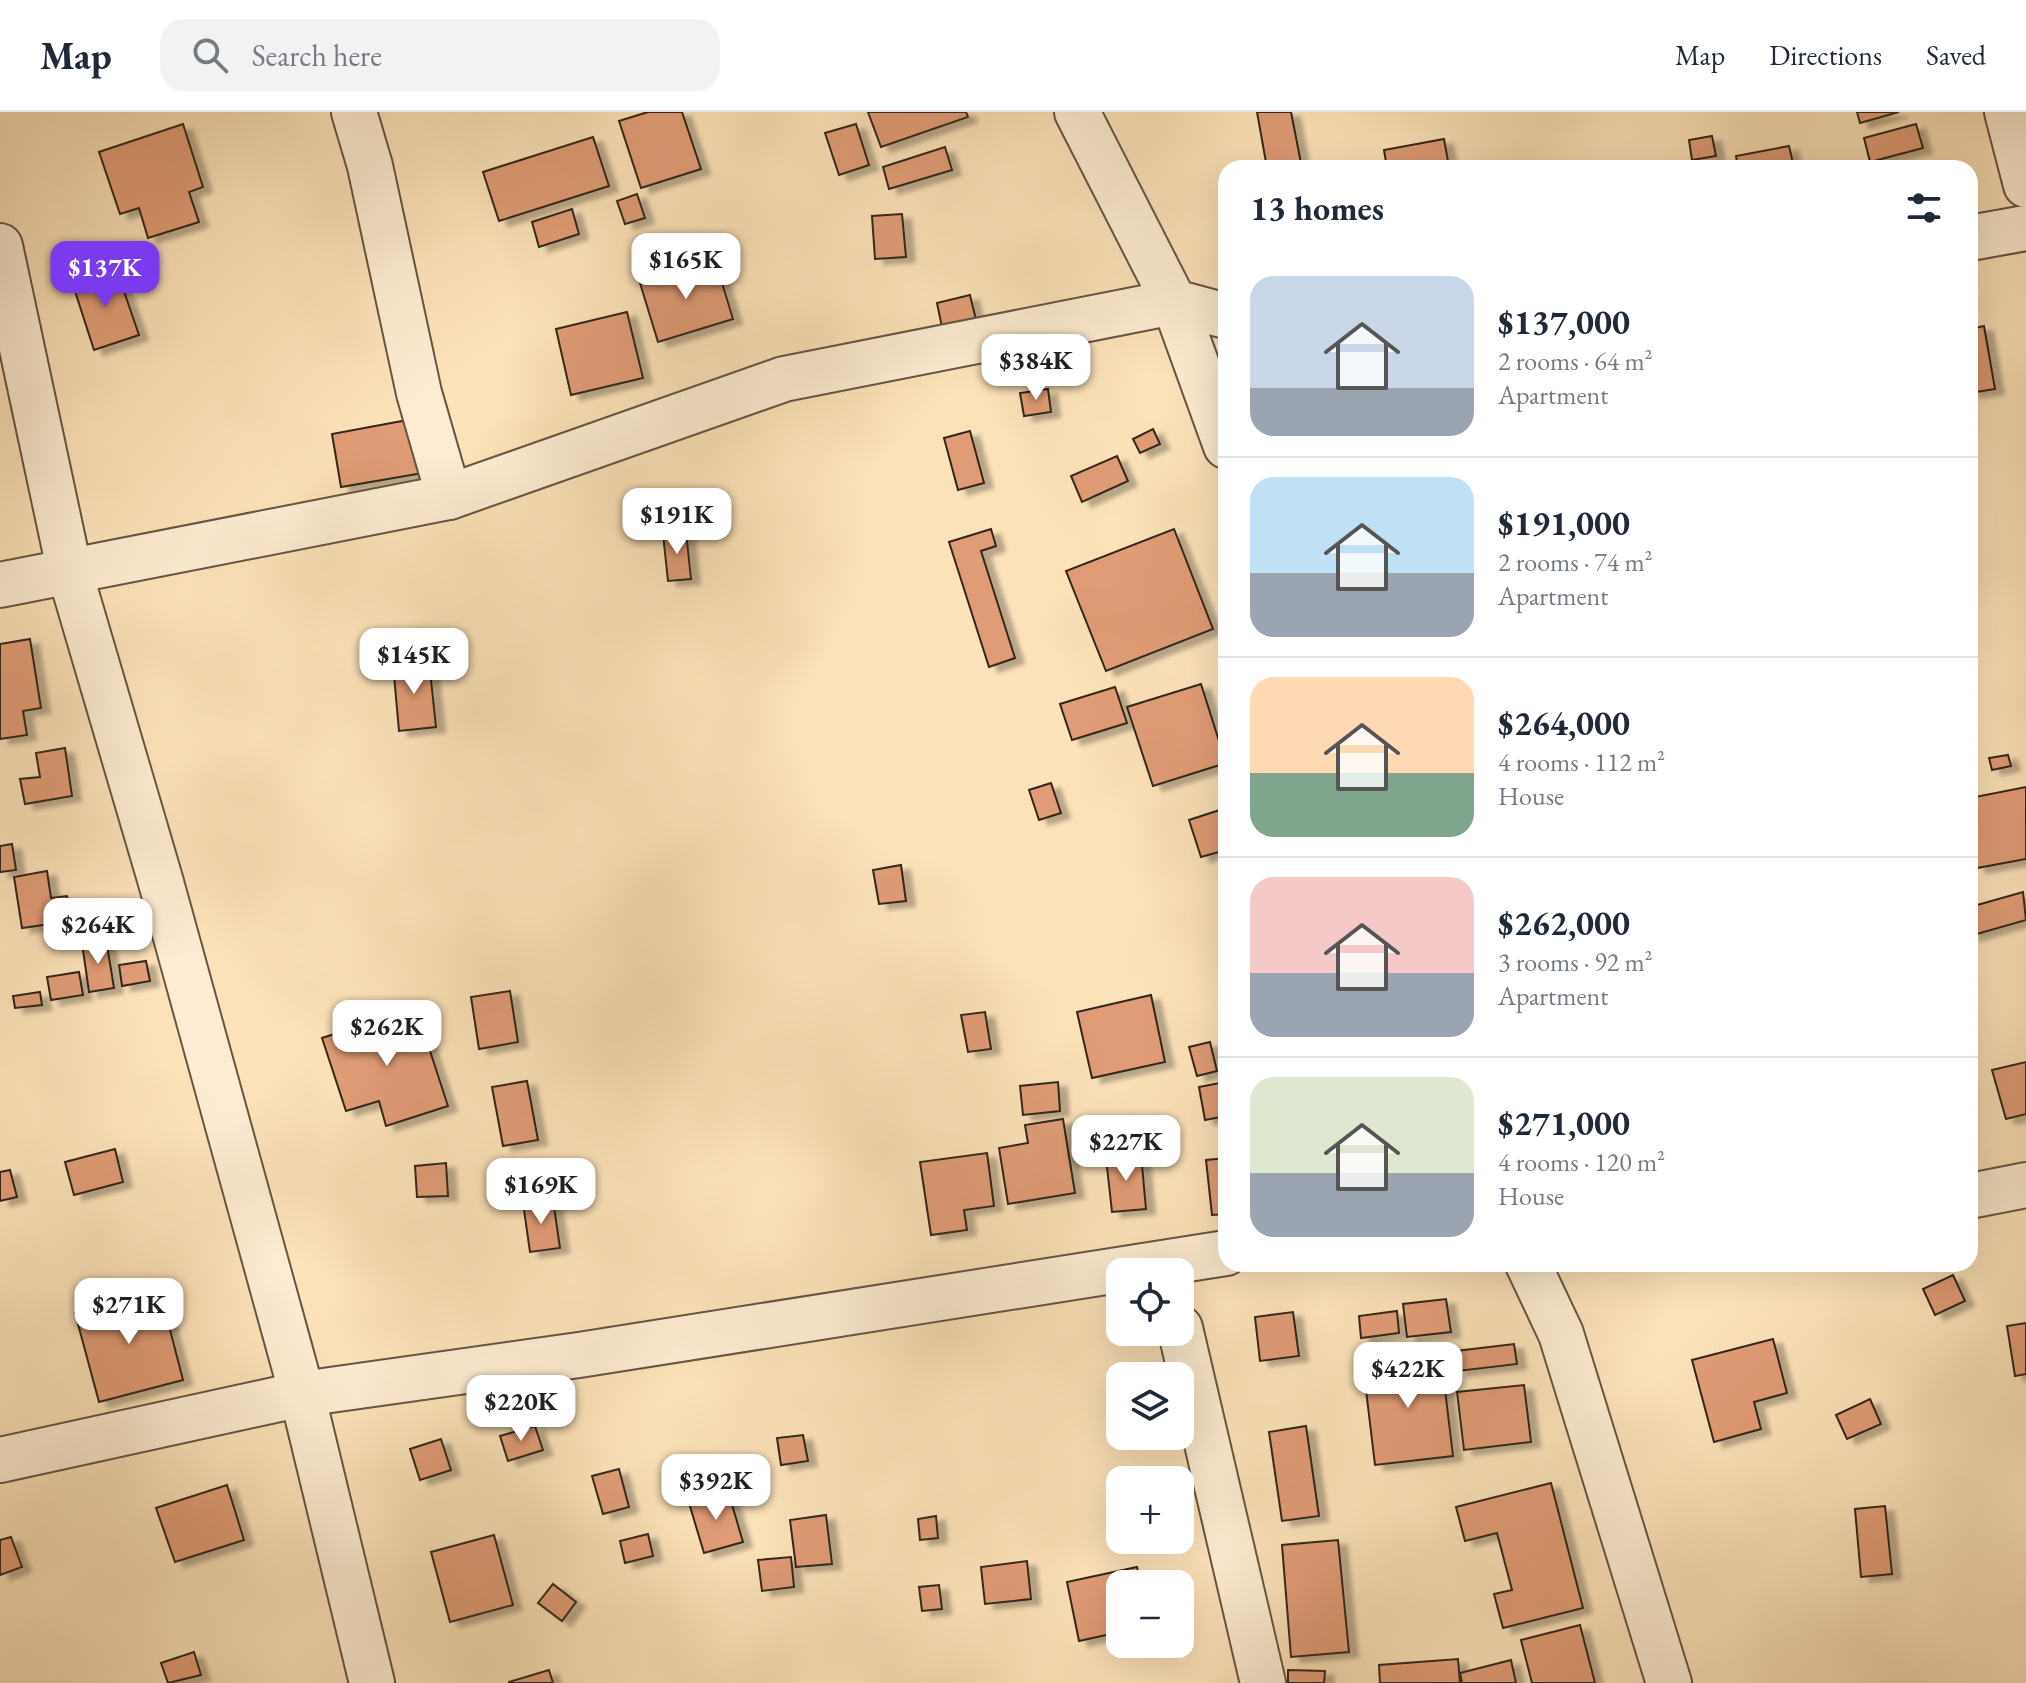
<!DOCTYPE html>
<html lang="en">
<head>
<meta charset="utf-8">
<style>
  body { margin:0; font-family:"EB Garamond",serif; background:#f2f2f3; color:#1f2937; height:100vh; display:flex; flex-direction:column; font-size:30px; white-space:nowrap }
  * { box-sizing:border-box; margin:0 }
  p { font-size:26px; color:#747a83 }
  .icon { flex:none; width:44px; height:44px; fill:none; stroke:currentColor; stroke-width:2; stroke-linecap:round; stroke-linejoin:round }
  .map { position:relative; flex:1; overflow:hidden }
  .drawer { position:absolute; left:1218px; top:48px; width:760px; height:1112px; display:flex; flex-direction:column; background:#fff; border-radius:24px; box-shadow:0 8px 32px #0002 }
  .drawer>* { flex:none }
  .fabs { position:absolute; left:1106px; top:1146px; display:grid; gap:16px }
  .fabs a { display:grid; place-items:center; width:88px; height:88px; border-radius:16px; background:#fff; box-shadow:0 8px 32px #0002; font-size:40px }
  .price { position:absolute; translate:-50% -68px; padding:0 18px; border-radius:16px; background:#fff; color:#222; font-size:26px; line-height:52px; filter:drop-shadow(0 2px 4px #0008) }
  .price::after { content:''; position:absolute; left:50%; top:48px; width:24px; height:18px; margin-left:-12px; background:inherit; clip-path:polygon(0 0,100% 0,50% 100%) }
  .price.on { background:#7c3aed; color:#fff }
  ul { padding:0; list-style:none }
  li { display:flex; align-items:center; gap:24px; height:200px; padding:0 32px }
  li+li { border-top:2px solid #e0e1e3 }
  li span { display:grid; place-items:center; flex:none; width:224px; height:160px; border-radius:24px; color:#555 }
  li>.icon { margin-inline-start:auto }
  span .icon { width:96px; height:96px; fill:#fffc; stroke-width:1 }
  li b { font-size:34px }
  h2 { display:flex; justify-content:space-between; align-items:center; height:96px; padding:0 32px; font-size:34px }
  header { display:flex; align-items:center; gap:48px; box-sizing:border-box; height:112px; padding:0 40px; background:#fff; border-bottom:2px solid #e0e1e3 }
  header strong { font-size:38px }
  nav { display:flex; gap:44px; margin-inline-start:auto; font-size:28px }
  .search { width:560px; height:72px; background:#f2f2f3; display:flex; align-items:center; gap:20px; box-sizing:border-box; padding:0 28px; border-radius:24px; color:#747a83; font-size:30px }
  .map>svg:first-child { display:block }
</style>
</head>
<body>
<header>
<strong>Map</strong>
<div class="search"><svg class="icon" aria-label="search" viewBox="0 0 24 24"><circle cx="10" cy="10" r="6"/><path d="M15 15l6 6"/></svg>Search here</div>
<nav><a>Map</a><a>Directions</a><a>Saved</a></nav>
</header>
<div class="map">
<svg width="2026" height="1571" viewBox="0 0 2026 1571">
  <defs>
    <filter id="shadow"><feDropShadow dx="9" dy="5" stdDeviation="2" flood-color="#0004"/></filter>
  </defs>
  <rect width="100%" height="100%" fill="#fce2b9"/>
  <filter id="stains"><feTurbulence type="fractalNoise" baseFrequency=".0025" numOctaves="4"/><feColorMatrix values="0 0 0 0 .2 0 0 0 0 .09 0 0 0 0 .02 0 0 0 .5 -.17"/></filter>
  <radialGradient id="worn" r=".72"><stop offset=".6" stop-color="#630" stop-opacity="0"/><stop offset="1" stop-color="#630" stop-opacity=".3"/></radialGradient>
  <g fill="#e09c76" stroke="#33261a" stroke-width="2" filter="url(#shadow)">
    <path d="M648,0H682L701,57L641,76L619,9Z"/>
    <path d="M868,0H966L968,5L881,35Z"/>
    <path d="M1257,0H1291L1302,56H1267Z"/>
    <path d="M1857,0H1899L1860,11Z"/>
    <path d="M183,12L203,75L189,80L199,110L148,126L139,96L120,102L99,40Z"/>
    <path d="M856,12L869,53L839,63L825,21Z"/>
    <path d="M1916,12L1923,36L1870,50L1864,26Z"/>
    <path d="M1712,24L1716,44L1692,48L1689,28Z"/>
    <path d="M593,25L609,74L499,109L483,60Z"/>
    <path d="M1444,27L1449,55L1387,56L1384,38Z"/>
    <path d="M1789,34L1794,56H1738L1736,44Z"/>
    <path d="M945,35L952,58L889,77L883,55Z"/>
    <path d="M637,82L645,106L625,112L617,89Z"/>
    <path d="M572,97L579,122L539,135L532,110Z"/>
    <path d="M902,102L906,145L875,147L872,104Z"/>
    <path d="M715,148L733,207L658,230L640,171Z"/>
    <path d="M116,156L139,223L94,238L72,170Z"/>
    <path d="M970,183L977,212L943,220L937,191Z"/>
    <path d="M627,200L643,266L571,283L556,217Z"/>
    <path d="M1984,214L1995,277L1970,281V217Z"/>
    <path d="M1048,277L1051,300L1024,304L1020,281Z"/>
    <path d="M413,307L423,361L341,375L332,322Z"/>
    <path d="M1153,317L1160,332L1140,341L1133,327Z"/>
    <path d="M970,319L984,371L958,378L944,326Z"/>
    <path d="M1117,344L1128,369L1082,390L1071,364Z"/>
    <path d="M991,417L996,434L981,439L1015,546L989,555L949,430Z"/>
    <path d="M1174,417L1213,517L1106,559L1066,459Z"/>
    <path d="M686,420L691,467L668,469L663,422Z"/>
    <path d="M30,527L41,596L23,599L27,623L0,627V532Z"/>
    <path d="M429,549L436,615L399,619L393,552Z"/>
    <path d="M1201,572L1226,651L1153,674L1127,595Z"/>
    <path d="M1115,575L1127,611L1072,628L1060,592Z"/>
    <path d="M65,636L72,684L25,692L20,667L40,665L36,641Z"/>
    <path d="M2008,643L2011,654L1992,658L1989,646Z"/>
    <path d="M1051,671L1061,701L1039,708L1029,678Z"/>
    <path d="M2026,675V747L1977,756L1970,718V686Z"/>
    <path d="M1226,696V738L1201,745L1189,708Z"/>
    <path d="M12,732L16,758L0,760V734Z"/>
    <path d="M901,753L906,789L879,792L873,758Z"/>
    <path d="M47,759L51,786L67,784L72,809L22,816L14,765Z"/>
    <path d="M2023,780L2026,808L1970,824V795Z"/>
    <path d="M106,827L114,876L89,880L82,831Z"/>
    <path d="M146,849L150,869L122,874L119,853Z"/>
    <path d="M79,860L83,883L51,888L47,865Z"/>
    <path d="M510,879L518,930L479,937L471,885Z"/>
    <path d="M40,880L42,893L15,896L13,884Z"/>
    <path d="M1151,883L1165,950L1092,966L1077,900Z"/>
    <path d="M416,896L448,994L386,1014L379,989L346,999L322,926Z"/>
    <path d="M985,900L991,937L968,940L961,903Z"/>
    <path d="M1210,930L1217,959L1197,964L1189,935Z"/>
    <path d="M2026,950V1002L2006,1007L1992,958Z"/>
    <path d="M527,969L538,1028L503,1034L492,975Z"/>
    <path d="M1058,970L1060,999L1023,1003L1020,974Z"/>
    <path d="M1225,970L1226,1004L1205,1008L1199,975Z"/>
    <path d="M1063,1007L1075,1081L1008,1092L999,1036L1028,1031L1025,1013Z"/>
    <path d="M115,1037L123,1070L74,1083L65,1050Z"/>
    <path d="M987,1041L994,1094L964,1098L967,1118L931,1123L920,1050Z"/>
    <path d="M1141,1042L1146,1097L1112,1100L1106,1046Z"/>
    <path d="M1226,1046V1102L1212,1103L1206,1048Z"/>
    <path d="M446,1051L448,1084L417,1085L415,1054Z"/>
    <path d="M10,1058L17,1085L0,1089V1060Z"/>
    <path d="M553,1088L560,1136L530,1140L523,1091Z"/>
    <path d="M1953,1163L1965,1189L1935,1203L1923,1177Z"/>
    <path d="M160,1179L183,1268L99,1290L75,1201Z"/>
    <path d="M1446,1187L1451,1220L1407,1225L1403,1192Z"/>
    <path d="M1397,1199L1399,1221L1361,1226L1359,1204Z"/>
    <path d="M1293,1200L1299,1244L1260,1249L1255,1205Z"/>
    <path d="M2026,1211V1262L2015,1264L2007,1214Z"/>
    <path d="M1773,1227L1787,1281L1754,1290L1761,1317L1714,1330L1692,1248Z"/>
    <path d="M1514,1232L1517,1252L1458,1259L1456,1239Z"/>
    <path d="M1441,1244L1453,1344L1375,1353L1363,1253Z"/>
    <path d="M1524,1273L1531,1330L1464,1338L1457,1280Z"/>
    <path d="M1870,1287L1881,1312L1847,1327L1836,1303Z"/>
    <path d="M535,1314L543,1338L508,1349L500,1324Z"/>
    <path d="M1306,1314L1319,1404L1282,1409L1269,1320Z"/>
    <path d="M803,1323L808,1349L781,1353L777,1326Z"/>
    <path d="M441,1327L451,1358L420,1368L410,1337Z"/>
    <path d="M619,1357L629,1395L603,1402L592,1364Z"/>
    <path d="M1551,1371L1583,1496L1503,1516L1494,1482L1512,1478L1497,1421L1465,1429L1456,1395Z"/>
    <path d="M227,1373L244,1428L175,1450L156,1396Z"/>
    <path d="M728,1379L743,1430L704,1441L689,1391Z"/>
    <path d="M1885,1394L1892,1462L1861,1465L1855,1397Z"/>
    <path d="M826,1403L832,1452L796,1455L790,1408Z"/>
    <path d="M936,1404L938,1426L920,1428L918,1407Z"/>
    <path d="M648,1422L653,1444L625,1451L620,1429Z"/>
    <path d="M494,1423L513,1493L450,1510L431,1440Z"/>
    <path d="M11,1425L22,1455L0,1463V1428Z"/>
    <path d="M1338,1428L1349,1540L1291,1545L1282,1433Z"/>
    <path d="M791,1445L794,1475L762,1479L758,1448Z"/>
    <path d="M1027,1449L1031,1487L985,1492L981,1455Z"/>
    <path d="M1137,1455L1141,1472H1120V1520L1079,1529L1067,1470Z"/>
    <path d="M553,1472L576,1490L562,1509L538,1491Z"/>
    <path d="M939,1473L942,1497L922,1499L919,1475Z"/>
    <path d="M1580,1513L1595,1571H1532L1521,1528Z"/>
    <path d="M194,1540L201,1563L168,1571L161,1551Z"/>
    <path d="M1458,1547L1460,1571H1380L1379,1553Z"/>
    <path d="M1511,1548L1516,1571H1462L1460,1561Z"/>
    <path d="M549,1558L553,1571H509V1570Z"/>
    <path d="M1288,1558L1325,1559L1324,1571H1288Z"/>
  </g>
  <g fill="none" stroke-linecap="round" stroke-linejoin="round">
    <g stroke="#655542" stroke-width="48">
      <g id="minor">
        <path d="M354,0L370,54L419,281L449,385"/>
        <path d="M1077,0L1174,190L1226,334"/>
        <path d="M2007,0L2026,73"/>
        <path d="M1970,126L2026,116"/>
        <path d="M0,134L70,461L160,767L302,1282L372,1571"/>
        <path d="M0,473L449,385L784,267L1174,190L1226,204"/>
        <path d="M1970,1084L2026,1073"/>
        <path d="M1528,1152L1561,1222L1669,1571"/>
        <path d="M1180,1216L1263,1571"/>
        <path d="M0,1348L302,1282L579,1243L1226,1141"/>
      </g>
    </g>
    <use href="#minor" stroke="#fdecd2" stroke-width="44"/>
  </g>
  <rect width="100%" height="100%" filter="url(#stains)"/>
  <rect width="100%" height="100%" fill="url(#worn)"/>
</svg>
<div class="fabs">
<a><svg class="icon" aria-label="locate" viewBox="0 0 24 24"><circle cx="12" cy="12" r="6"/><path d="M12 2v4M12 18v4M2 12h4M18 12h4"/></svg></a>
<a><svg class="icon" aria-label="layers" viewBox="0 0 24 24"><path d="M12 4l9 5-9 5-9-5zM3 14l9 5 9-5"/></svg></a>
<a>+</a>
<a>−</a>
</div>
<b class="price" style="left:686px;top:189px">$165K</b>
<b class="price on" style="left:105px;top:197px">$137K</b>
<b class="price" style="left:1036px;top:290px">$384K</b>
<b class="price" style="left:677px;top:444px">$191K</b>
<b class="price" style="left:414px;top:584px">$145K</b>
<b class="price" style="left:98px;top:854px">$264K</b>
<b class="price" style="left:387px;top:956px">$262K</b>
<b class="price" style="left:1126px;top:1071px">$227K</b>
<b class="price" style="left:541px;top:1114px">$169K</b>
<b class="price" style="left:129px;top:1234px">$271K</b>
<b class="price" style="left:1408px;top:1298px">$422K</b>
<b class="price" style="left:521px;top:1331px">$220K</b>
<b class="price" style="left:716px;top:1410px">$392K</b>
<section class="drawer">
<h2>13 homes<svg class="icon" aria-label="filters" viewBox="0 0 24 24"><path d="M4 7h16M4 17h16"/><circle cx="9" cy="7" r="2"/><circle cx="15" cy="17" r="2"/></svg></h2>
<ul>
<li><span style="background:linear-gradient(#c9d6e8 70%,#9aa5b1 0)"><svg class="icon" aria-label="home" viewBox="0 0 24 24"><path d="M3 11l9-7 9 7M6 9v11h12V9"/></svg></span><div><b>$137,000</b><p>2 rooms · 64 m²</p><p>Apartment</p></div></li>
<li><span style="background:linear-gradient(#bfe0f5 60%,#9aa5b1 0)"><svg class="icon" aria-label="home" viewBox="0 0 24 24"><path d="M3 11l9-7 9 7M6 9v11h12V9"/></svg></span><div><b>$191,000</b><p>2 rooms · 74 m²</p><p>Apartment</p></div></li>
<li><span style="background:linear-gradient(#ffd9b3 60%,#7fa58c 0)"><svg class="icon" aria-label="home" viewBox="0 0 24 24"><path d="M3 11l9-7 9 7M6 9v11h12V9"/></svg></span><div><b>$264,000</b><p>4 rooms · 112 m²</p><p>House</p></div></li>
<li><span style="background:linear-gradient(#f6c9c9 60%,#9aa5b1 0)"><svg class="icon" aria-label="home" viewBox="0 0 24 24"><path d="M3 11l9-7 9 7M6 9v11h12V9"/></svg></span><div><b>$262,000</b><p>3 rooms · 92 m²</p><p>Apartment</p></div></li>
<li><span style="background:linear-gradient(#dfe7d0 60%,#9aa5b1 0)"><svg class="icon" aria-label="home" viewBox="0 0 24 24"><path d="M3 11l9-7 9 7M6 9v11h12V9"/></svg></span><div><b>$271,000</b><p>4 rooms · 120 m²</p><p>House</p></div></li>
</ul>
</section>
</div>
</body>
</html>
